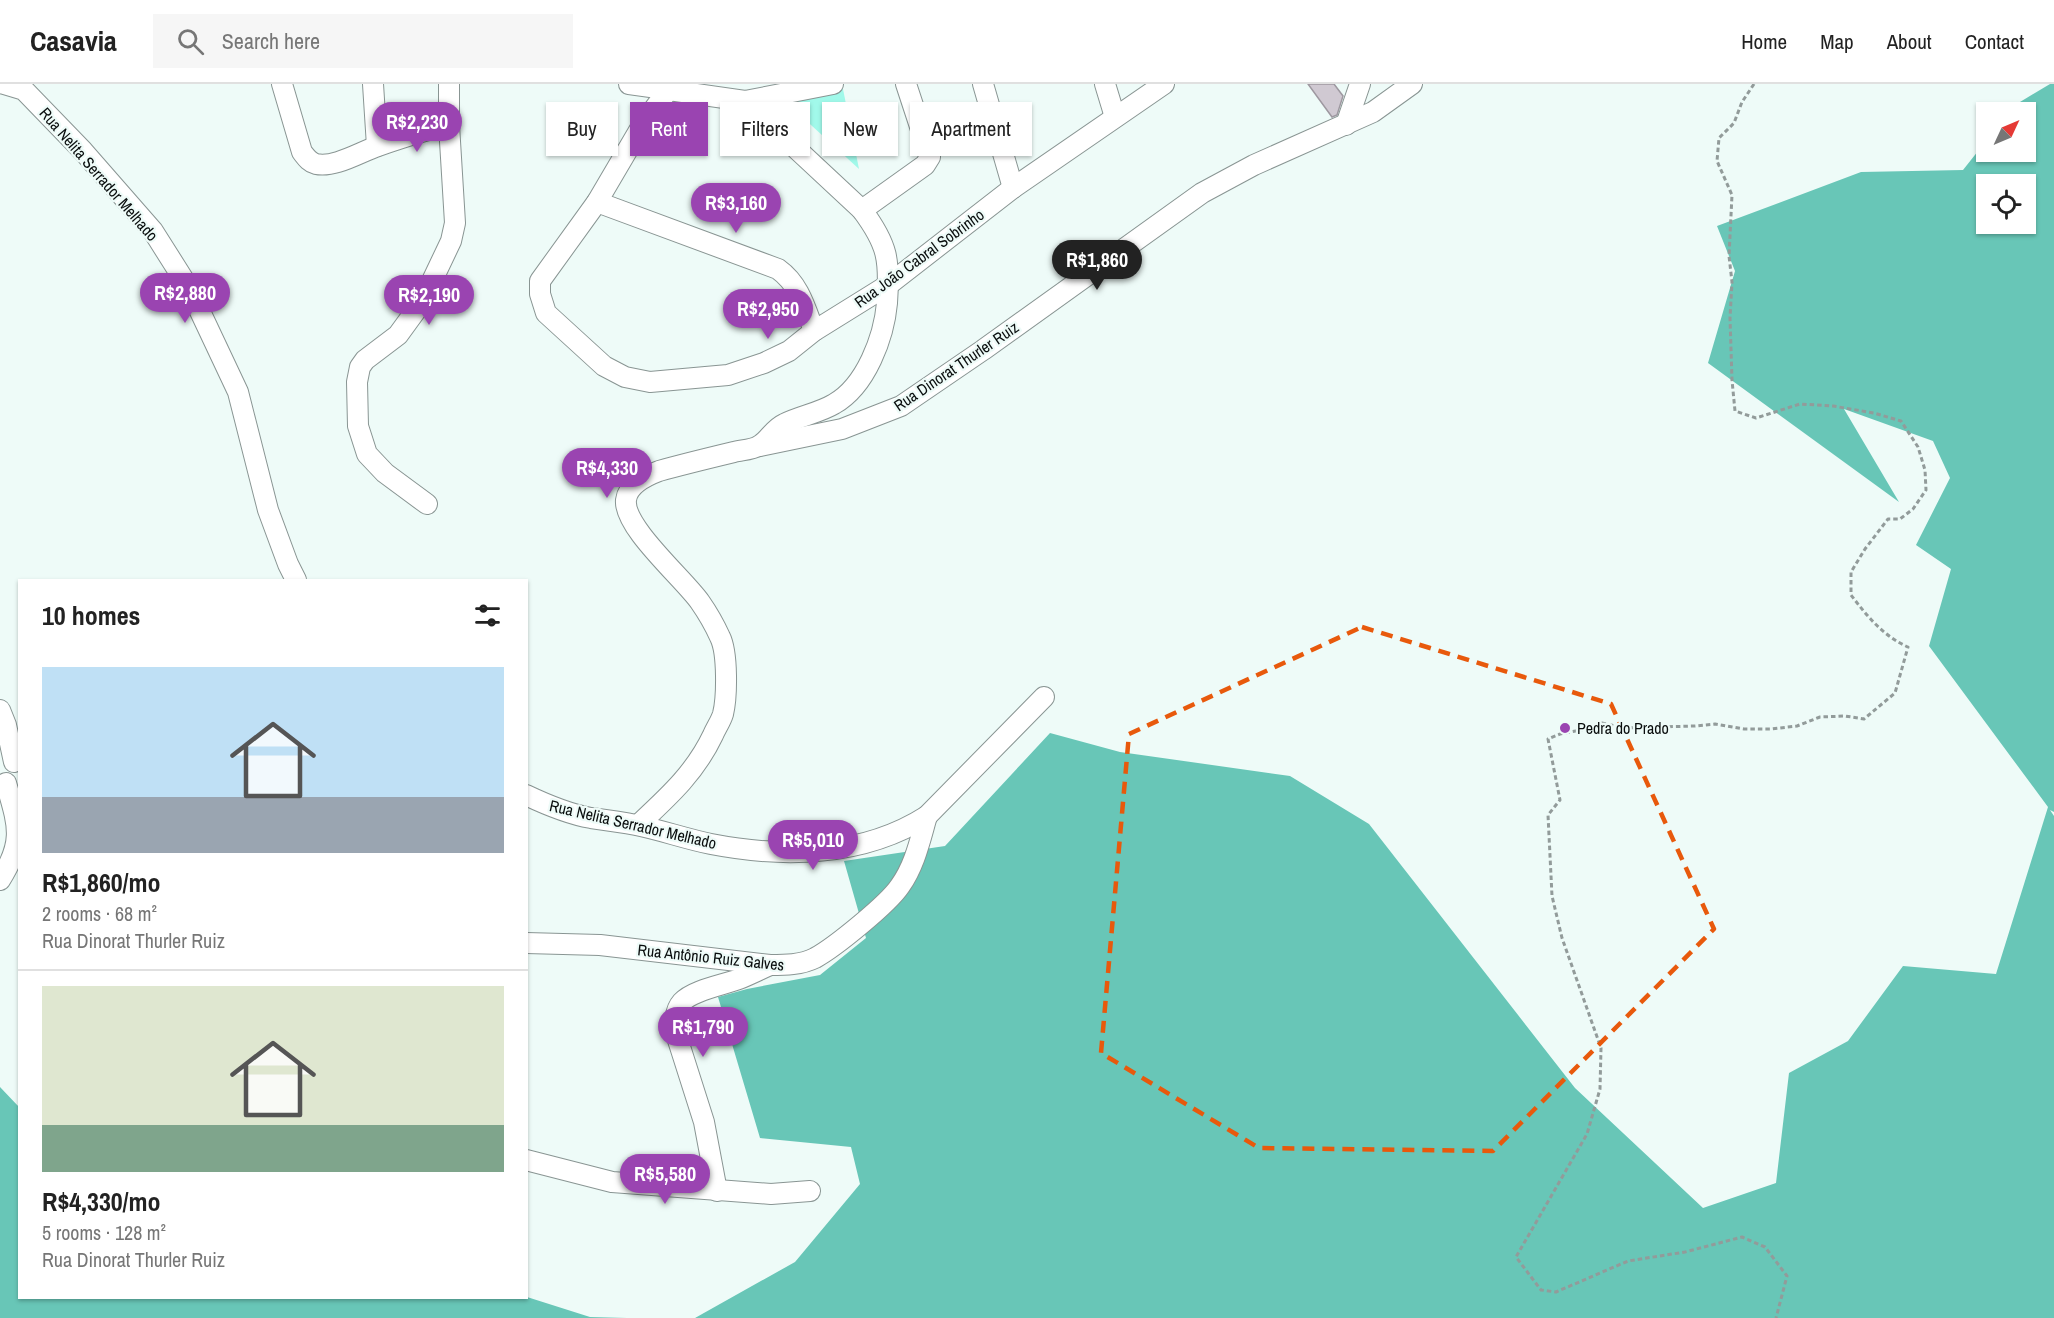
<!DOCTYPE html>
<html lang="en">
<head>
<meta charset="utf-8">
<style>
  body { margin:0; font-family:"Archivo Narrow",sans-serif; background:#f6f6f6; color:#222; height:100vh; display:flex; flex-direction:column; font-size:22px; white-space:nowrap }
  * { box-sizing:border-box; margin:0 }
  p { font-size:20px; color:#767676 }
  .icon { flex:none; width:33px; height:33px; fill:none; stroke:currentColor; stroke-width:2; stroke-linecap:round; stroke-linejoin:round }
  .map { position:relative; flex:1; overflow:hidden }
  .panel { position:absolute; left:18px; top:495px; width:510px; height:720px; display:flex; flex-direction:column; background:#fff; border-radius:0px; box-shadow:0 2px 4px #0004 }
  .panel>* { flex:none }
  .banner { position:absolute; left:546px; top:18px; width:570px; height:54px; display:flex; gap:12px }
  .needle { width:39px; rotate:46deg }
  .fabs { position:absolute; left:1976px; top:18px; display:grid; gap:12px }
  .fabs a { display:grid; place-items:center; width:60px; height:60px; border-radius:0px; background:#fff; box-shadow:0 2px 4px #0004; font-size:30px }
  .price { position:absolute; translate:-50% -51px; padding:0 14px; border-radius:21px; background:#9a44b1; color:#fff; font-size:20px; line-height:39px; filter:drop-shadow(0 2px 3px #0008) }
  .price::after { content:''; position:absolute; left:50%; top:36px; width:18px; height:14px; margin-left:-9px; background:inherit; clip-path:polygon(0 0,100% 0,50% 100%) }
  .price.active { background:#222; color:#fff }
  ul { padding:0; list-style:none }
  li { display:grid; align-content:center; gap:12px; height:318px; padding:0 24px }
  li+li { border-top:2px solid #e0e0e0 }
  li span { display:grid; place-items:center; height:186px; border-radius:0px; color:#555 }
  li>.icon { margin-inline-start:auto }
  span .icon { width:108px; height:108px; fill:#fffc; stroke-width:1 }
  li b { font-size:26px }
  h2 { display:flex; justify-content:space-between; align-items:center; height:72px; padding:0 24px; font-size:26px }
  .tag { padding:0 21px; border-radius:0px; background:#fff; box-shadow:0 2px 4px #0004; font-size:21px; line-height:54px }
  .tag.active { background:#9a44b1; color:#fff }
  header { display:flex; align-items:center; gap:36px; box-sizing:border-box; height:84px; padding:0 30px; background:#fff; border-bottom:2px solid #e0e0e0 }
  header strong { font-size:28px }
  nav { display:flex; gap:33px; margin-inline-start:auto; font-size:21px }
  .search { width:420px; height:54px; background:#f6f6f6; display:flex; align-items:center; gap:15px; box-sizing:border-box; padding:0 21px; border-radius:0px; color:#767676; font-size:22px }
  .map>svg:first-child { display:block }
</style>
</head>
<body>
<header>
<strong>Casavia</strong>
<div class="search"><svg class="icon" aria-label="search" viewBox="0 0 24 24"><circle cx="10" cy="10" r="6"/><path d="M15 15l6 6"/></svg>Search here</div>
<nav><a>Home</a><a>Map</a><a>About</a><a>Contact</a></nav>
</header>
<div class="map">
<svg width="2054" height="1234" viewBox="0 0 2054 1234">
  <rect width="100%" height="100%" fill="#eefbf8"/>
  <path fill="#a1f9ea" d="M843,5L859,85L787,19Z"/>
  <g fill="#68c6b7" fill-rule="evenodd">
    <path d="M2050,0H2054V728L2050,726L2054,732V1234H695L795,1178L860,1100L851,1063L760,1054L718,913L747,905L820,891L866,854L844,777L945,762L1050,649L1120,668L1290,692L1369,740L1575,1004L1703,1124L1776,1099L1789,989L1848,957L1903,882L1996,890L2048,723L1929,562L1951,485L1916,461L1950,394L1933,357L1844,325L1899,418L1708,279L1735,187L1717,142L1861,88L1963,86L1986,57V68H2025V28H2009L2015,21ZM1986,100H2025V140H1986Z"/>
    <path d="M0,1003L19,1023L20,1214L527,1213L590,1233L627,1234H0Z"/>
  </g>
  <path fill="#d0c9d2" stroke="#9e98a0" stroke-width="1.5" d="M1308,0H1334L1343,12L1337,31L1332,33Z"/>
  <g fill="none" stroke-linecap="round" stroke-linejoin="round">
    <g stroke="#899593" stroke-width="22">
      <g id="minor">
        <path d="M4,0L24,6L83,67L153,147L189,204L238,308L268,426L288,480L296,496"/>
        <path d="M282,0L302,68C306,73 309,78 316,80C335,84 360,68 378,62C401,54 425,46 449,41"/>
        <path d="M373,0L377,62"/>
        <path d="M629,0L665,5"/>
        <path d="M673,0L644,38L597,118L540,197V210L546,229L604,282L625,293L650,298L728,291L764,279L789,267L814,247L888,201L1013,104L1164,0"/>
        <path d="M983,0L1013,104"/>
        <path d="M1105,0L1115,33"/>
        <path d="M745,17L833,0"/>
        <path d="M1346,41L1360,0"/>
        <path d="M597,118L778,185C799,200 805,223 814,247"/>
        <path d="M862,126L925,81L930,73L906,0"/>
        <path d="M760,362L842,345L901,322L983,266L1202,109L1254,81L1373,28L1412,0"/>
        <path d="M427,420L385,389L367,370L358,342L357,298L360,283L365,276L398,251L422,218L451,157L455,139L449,41V0"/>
        <path d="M0,626L6,641L14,678"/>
        <path d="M526,711C547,721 568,730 591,734C606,736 621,738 636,741C661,746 686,755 711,760C783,774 863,773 927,732L1044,613"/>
        <path d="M638,741C668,713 695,689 713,651C716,644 721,637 723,630C727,614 728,569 720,553C715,542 707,528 700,518C684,495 623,443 626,416C628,400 646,392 659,387C684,380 709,374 734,368C741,366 754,366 760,361C769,356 773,345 784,340C800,332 819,329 834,320C866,302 884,253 887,219C890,176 888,161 862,126L745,17L669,6L658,0"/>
        <path d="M0,796C25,757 18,741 6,699"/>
        <path d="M526,859L600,861L770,881C785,881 801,881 815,874C835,863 888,820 900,802C915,781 920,756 927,732"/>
        <path d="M526,1076L612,1098L771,1110L810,1107"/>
        <path d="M717,1107L704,1038L676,950C675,940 674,927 682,918C693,906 723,901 739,895C749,891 759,886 770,881"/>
      </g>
    </g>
    <path stroke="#929b9a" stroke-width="3" stroke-dasharray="4.5 3" stroke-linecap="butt" d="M1754,0L1742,18L1734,39L1719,54L1717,77L1732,111L1729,172L1732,198L1730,234L1732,296L1735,327L1756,334L1800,320L1833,322L1874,329L1901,337L1918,363L1925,386L1926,406L1913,425L1900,435H1888L1865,465L1851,488V511C1867,532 1883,552 1908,563L1895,609L1864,635L1845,632L1820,633L1797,642L1771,645H1744L1715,640L1695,642L1624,644L1602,639L1581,646L1560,650L1548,655L1560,716L1548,731L1552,812L1562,854L1601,964L1600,1005L1587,1050L1516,1173L1541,1206L1556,1208L1628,1177L1685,1168L1742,1153L1765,1163L1787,1192L1776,1234"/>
    <use href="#minor" stroke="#fff" stroke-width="20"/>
  </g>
  <path fill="none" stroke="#e8590c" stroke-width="4.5" stroke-dasharray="12 8" stroke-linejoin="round" d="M1362,543L1611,620L1714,845L1493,1067L1259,1064L1101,969L1129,650Z"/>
  <circle fill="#9a44b1" stroke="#eefbf8" stroke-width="2" cx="1565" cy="644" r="6"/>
  <g text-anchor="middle" stroke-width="4.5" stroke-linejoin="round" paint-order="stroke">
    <g font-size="16" fill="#090d0d" stroke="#eefbf8">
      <text transform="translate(99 90) rotate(49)" y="6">Rua Nelita Serrador Melhado</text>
      <text transform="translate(919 174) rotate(-36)" y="6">Rua João Cabral Sobrinho</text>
      <text transform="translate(956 282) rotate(-34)" y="6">Rua Dinorat Thurler Ruiz</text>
      <text transform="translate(633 740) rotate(13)" y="6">Rua Nelita Serrador Melhado</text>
      <text transform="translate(711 873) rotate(6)" y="6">Rua Antônio Ruiz Galves</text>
    </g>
    <g font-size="16" fill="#090d0d" stroke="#eefbf8" text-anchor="start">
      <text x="1577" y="650">Pedra do Prado</text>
    </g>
  </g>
</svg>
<div class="fabs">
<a><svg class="needle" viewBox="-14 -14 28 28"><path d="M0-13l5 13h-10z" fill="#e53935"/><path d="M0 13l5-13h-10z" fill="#767676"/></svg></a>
<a><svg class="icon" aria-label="locate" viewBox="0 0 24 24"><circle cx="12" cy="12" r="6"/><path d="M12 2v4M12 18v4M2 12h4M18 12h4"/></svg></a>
</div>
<b class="price" style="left:417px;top:69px">R$2,230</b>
<b class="price" style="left:736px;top:150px">R$3,160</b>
<b class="price active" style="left:1097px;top:207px">R$1,860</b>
<b class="price" style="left:185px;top:240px">R$2,880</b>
<b class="price" style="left:429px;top:242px">R$2,190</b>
<b class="price" style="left:768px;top:256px">R$2,950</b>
<b class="price" style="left:607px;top:415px">R$4,330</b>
<b class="price" style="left:813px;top:787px">R$5,010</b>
<b class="price" style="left:703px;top:974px">R$1,790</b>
<b class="price" style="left:665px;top:1121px">R$5,580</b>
<div class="banner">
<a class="tag">Buy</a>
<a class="tag active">Rent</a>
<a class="tag">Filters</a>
<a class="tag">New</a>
<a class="tag">Apartment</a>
</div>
<section class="panel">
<h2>10 homes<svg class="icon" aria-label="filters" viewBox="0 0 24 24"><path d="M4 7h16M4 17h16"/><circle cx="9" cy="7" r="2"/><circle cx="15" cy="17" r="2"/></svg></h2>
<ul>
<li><span style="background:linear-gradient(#bfe0f5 70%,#9aa5b1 0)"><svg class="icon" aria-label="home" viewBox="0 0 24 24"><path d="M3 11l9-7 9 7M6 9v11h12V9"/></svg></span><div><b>R$1,860/mo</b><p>2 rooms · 68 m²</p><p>Rua Dinorat Thurler Ruiz</p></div></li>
<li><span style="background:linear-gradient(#dfe7d0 75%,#7fa58c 0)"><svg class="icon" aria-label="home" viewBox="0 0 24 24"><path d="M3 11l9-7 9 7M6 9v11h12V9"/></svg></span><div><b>R$4,330/mo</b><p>5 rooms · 128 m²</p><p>Rua Dinorat Thurler Ruiz</p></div></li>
</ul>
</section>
</div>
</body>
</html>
